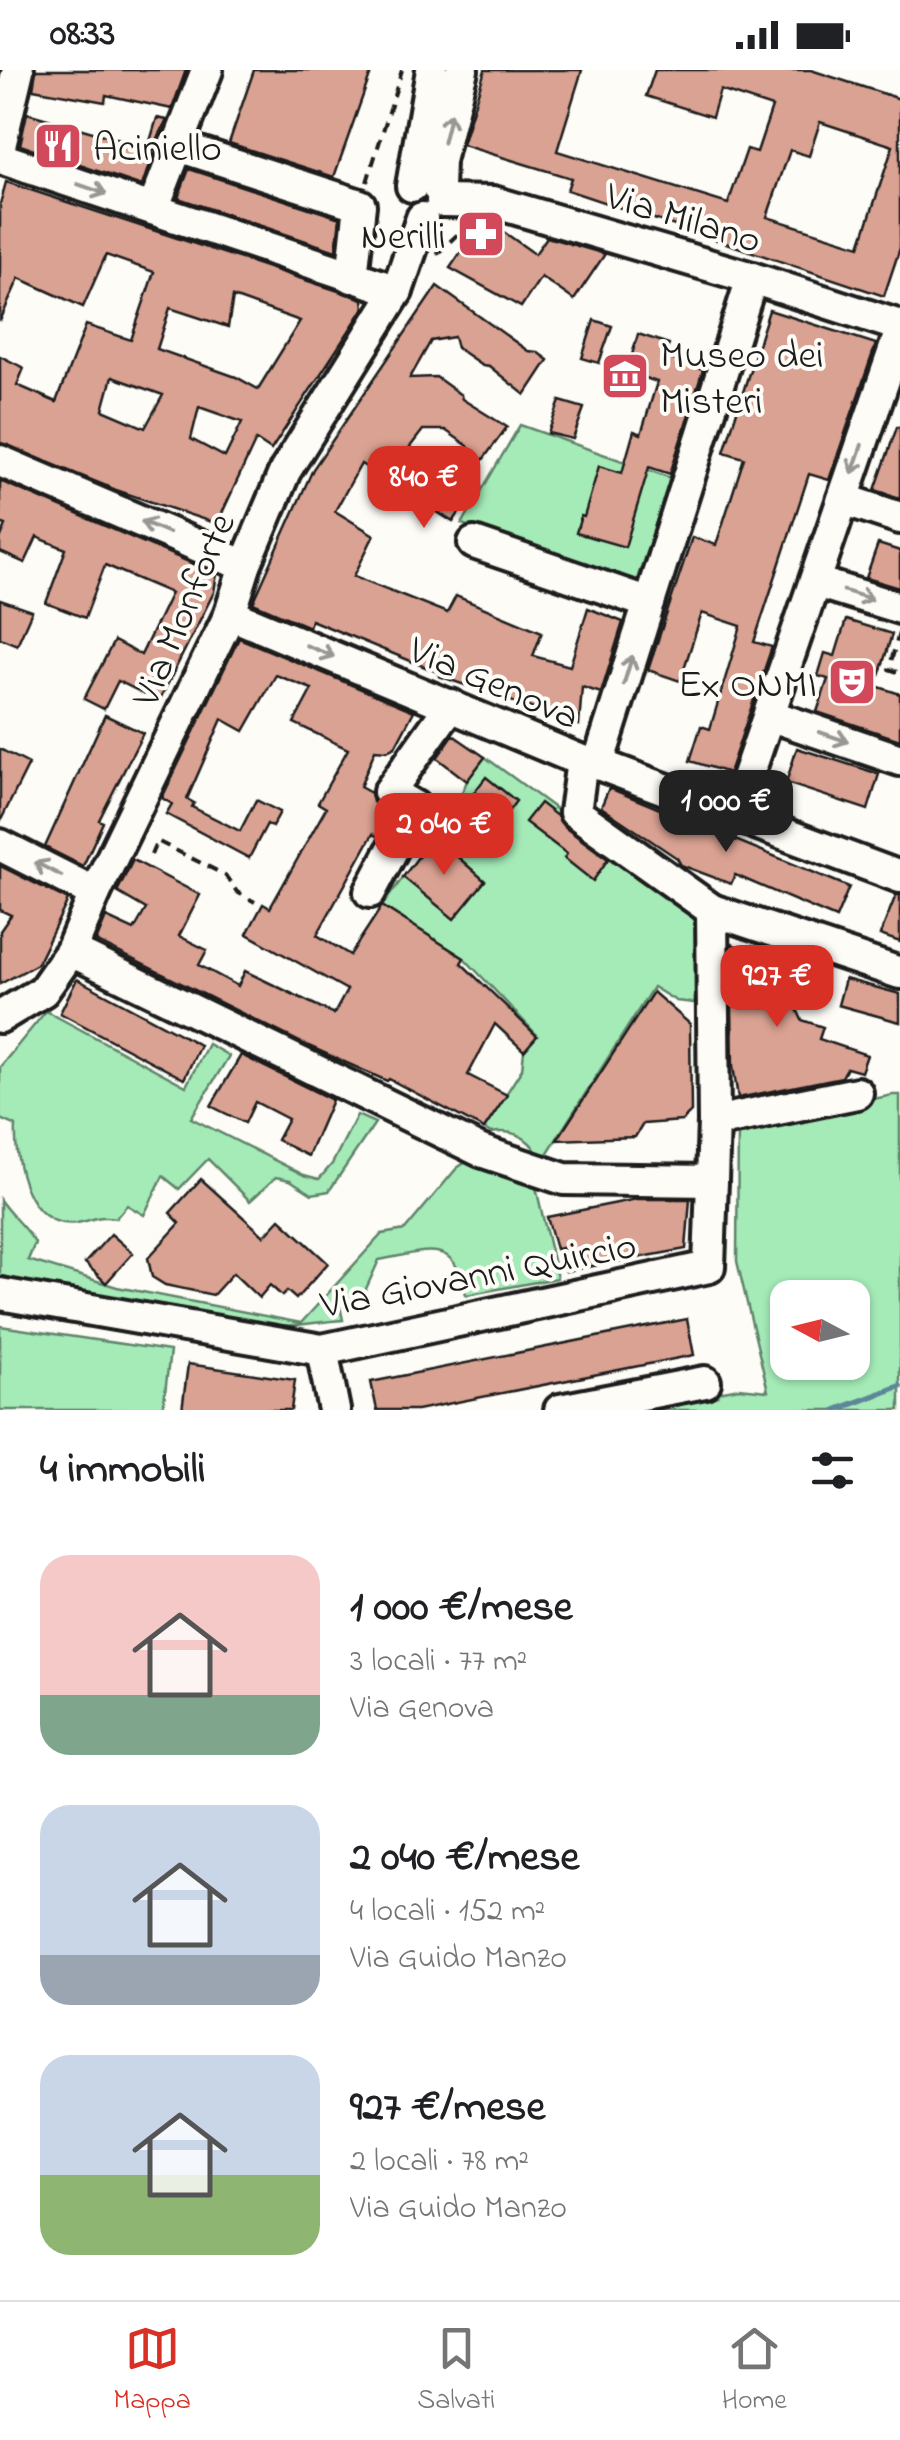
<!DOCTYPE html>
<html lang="it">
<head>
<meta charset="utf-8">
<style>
  body { margin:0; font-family:"Indie Flower",sans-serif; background:#f2f2f2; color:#202124; height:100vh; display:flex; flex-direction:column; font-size:38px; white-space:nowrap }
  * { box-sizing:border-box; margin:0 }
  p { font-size:32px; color:#757577 }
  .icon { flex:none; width:55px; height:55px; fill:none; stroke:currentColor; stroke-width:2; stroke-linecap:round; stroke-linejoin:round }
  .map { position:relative; height:1340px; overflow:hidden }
  .details { display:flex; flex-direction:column; background:#fff; flex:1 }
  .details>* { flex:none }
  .needle { width:65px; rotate:277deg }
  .tools { position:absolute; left:770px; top:1210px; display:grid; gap:20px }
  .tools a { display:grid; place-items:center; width:100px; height:100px; border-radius:20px; background:#fff; box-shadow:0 2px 8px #0004; font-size:50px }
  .price { position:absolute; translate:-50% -85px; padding:0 22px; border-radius:20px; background:#d93025; color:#fff; font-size:32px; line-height:65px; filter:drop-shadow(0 2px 5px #0008) }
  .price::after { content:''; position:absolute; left:50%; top:60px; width:30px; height:22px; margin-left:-15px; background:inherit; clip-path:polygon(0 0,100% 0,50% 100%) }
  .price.current { background:#222; color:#fff }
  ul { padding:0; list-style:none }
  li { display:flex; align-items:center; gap:30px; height:250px; padding:0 40px }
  li span { display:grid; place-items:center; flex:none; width:280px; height:200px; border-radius:30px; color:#555 }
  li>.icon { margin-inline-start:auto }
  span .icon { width:120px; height:120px; fill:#fffc; stroke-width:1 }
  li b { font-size:42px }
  h2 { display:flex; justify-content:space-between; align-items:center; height:120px; padding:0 40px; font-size:42px }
  .status { display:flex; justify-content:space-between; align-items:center; height:70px; padding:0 50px; background:#fff; direction:ltr }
  .status svg { height:28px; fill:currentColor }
  .dock { display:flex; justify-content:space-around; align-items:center; height:140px; border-top:2px solid #e0e0e0; background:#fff; font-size:28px; color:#757577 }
  .dock a { display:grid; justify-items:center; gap:5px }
  .dock .current { color:#d93025 }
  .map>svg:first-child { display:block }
</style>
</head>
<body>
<div class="status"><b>08:33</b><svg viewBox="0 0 49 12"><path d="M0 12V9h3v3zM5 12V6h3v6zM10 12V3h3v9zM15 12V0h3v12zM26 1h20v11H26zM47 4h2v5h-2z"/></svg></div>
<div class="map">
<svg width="900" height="1340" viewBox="0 0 900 1340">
  <rect width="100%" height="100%" fill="#fdfcf7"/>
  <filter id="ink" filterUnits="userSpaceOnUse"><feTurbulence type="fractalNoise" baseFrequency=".01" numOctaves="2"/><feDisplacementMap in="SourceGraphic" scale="20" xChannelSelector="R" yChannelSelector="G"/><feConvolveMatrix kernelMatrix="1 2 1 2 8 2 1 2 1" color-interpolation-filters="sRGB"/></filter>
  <g filter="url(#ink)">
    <g fill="#a5ebb8" stroke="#60846a" stroke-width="2.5" fill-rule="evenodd">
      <path d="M520,355L671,408L635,515L462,454Z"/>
      <path d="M485,687L696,842L695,933L676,931L653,917L547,1084H538C528,1066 511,1059 491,1063L484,1059L522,999L524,981L537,965L464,888L382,836L457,734L467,711Z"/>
      <path d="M46,941L186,1016L208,974L229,986L191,1048L304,1105L319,1109L332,1094L357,1045L375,1053L329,1121L312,1124L290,1110L276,1107L250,1131L208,1089L179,1119L163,1106L144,1145L127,1135L116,1148C96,1145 94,1150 77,1153C27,1160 14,1091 16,1056L0,1049V997Z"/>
      <path d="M893,1025H900V1340H625L739,1318L768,1321L737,1191L738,1057ZM788,1228H852V1292H788Z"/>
      <path d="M469,1090L535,1113L557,1208L466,1225C455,1165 427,1182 379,1190L361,1230L340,1236L343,1250C314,1252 290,1258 262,1256L0,1206V1130C10,1145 26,1158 35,1173L28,1190L117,1217L301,1253L382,1164L405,1160L457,1098Z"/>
      <path d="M0,1256L170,1281L163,1340H0Z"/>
    </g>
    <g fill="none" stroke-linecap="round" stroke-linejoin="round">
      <path stroke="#5d8798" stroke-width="6" d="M836,1340L900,1316"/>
    </g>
    <g fill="#daa293" stroke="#1c1c1c" stroke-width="2.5" fill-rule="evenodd">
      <path d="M36,0H186L172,39L106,25L105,32L33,19Z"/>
      <path d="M254,0H372L334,107L229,73Z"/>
      <path d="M485,0H582L557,81L728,134L747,79L757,82L772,37L720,20L712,47L646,26L655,0H811L900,29V178L884,226L567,120L571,108L462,75ZM820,52L893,76L860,176L767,147L790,80L809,86Z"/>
      <path d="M27,43L148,78L157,48L167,50L158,68L142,116L20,75Z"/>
      <path d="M189,99L340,148L336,181L178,128Z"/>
      <path d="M6,112L363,229L364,238L271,380L256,370L217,454L116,420L0,373V286L24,298L17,315L56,332L86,255L131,270L154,202L106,185L83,237L19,208L0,251V134ZM233,227L300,251L258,319L236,307L157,279L170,238L228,257ZM112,307L163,325L145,358L103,340ZM199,337L242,352L225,387L191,369Z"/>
      <path d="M482,151H488L535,184L547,167L605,184L574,230L541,207L521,237L450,198Z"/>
      <path d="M437,216L528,281L537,282L548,290L525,325L489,296L482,295L457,278L454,267L431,271L410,308L436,307L461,325L462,329L507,357L477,398L468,376L445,360H423L403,386L472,424L453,452L361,394L335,441L374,465L354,506L447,543L456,526L542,562L533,586L570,596L588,538L623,552L601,623L582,617L579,655L439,606L440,603L311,550L309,557L253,533L313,399Z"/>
      <path d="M769,240L876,274L829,410L809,404L754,572L772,577L729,703L690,691L701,656L710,659L741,556L702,543L680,611L648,600L692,467L716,475L744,388L724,382Z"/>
      <path d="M594,250L612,256L599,293L582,288Z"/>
      <path d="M638,264L669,274L665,287L703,300L670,404L649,397L625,477L576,463L581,446L584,447L599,396L622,403L634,361L641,364L657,312L627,302Z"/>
      <path d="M560,331L584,338L573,369L548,363Z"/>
      <path d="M897,357H900V428L875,420Z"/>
      <path d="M0,411L217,504L214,522L159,631L118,611L104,639L84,629L114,571L141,585L171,523L105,495L85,548L46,533L66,479L37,467L25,493L0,482V469L6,455L0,453Z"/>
      <path d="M878,474L900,481V518L866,508Z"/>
      <path d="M0,530L32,541L17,575L0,568Z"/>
      <path d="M846,550L892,564L876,616L900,624V670L817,642L828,609L818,606L825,583L835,586Z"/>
      <path d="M239,568L414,641L395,677L387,681L375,680L360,717L371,723L373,732L390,744L378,767L373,764L317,865L350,885L382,836L464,888L461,893L537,966L524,981L495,954L468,1005L507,1025L484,1059L389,1009L387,1011L304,974L96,871L106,847L134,860L146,839L117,822L133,790L200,825L179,866L207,880L199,895L238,916L245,901L334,944L347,920L247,864L263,834L270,838L326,738L318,733L348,679L294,653L312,619L276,605L244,661L222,649L187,729L194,733L192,737L240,761L256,730L280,742L272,757L267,754L249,788L166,744L172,734L162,728Z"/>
      <path d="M105,645L143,663L99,750L103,752L83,796L45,777Z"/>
      <path d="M453,665L485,687L467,711L437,688Z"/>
      <path d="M797,678L879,704L868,740L786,713Z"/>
      <path d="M0,679L29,694L0,752Z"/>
      <path d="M486,707L516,731L494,761L463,737Z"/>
      <path d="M609,718L849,817L836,848L735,805L731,814L681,795L677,788L601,737Z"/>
      <path d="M540,733L557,746L564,757L608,789L593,811L564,788L567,784L525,752Z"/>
      <path d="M434,766L485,811L454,849L403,807Z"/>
      <path d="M0,796L68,830L37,894L0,914V861L11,845L0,840Z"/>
      <path d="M896,825H900V872L880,865Z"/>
      <path d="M731,874L796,895L793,903L803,915L796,937L802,950L823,957L819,969L867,985L861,1002L847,998L842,1007L738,1028L733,996Z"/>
      <path d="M77,909L200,975L184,1009L60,943Z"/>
      <path d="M845,909L900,924V952L838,935Z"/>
      <path d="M653,922L690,954L691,1042L682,1051L643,1054L635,1067L557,1070Z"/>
      <path d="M241,985L332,1030L308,1086L277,1070L288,1049L255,1032L245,1053L211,1036Z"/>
      <path d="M201,1109L264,1166L280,1149L328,1193L296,1229L287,1221L282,1226L270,1215L259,1228L233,1203L213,1225L165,1215L152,1207L148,1188L180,1153L170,1143Z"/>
      <path d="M637,1129H690L686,1179L566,1201L562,1178L556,1179L547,1147Z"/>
      <path d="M111,1164L133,1183L106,1213L85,1193Z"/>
      <path d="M687,1249L694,1285L417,1340H377L371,1312Z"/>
      <path d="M188,1294L295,1310L291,1340H182Z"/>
    </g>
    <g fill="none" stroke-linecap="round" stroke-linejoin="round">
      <g stroke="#1c1c1c" stroke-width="38">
        <g id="minor">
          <path d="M175,75L360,135L352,207"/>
          <path d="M0,76L18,0"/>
          <path d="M0,88L397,221"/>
          <path d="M412,116L432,0"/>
          <path d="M438,118L439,91L462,0"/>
          <path d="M442,131L493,132L752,208L900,256"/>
          <path d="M153,139L207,0"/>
          <path d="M0,391L245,496"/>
          <path d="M843,429L900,448"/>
          <path d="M474,473L649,533"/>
          <path d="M816,512L900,538"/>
          <path d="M230,544L582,691L598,694L900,807"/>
          <path d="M769,645L900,690"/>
          <path d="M582,691L575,742L712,840L714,1052L857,1023"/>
          <path d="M598,694L752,208"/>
          <path d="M735,743L900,263"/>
          <path d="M0,775L95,823"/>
          <path d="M370,822L415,737L389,722L451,635"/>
          <path d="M712,840L900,903"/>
          <path d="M71,881L481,1081L564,1109L712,1111"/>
          <path d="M0,947L43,921L71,881L95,823L230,544L245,496L285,401L397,221L422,148"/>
          <path d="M0,1224L322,1280L709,1197L714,1052"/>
          <path d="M322,1280L334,1340"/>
          <path d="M560,1340L705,1312"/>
        </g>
      </g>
      <g stroke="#1c1c1c" stroke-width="4" stroke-dasharray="10 8" stroke-linecap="butt">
        <path d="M367,112L402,0"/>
        <path d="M437,184L463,159"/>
        <path d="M899,563L889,599L900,603"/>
        <path d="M151,785L157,771L225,805L237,822L255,832"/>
      </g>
      <use href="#minor" stroke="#fdfcf7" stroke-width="30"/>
    </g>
    <defs><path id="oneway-shaft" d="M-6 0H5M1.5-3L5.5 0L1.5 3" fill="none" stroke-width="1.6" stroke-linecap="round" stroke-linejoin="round" transform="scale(2.5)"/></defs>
    <g stroke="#989794">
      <use href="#oneway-shaft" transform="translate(447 58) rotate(-76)"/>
      <use href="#oneway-shaft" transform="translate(92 119) rotate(19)"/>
      <use href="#oneway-shaft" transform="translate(857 389) rotate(109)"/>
      <use href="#oneway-shaft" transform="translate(155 457) rotate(-157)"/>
      <use href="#oneway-shaft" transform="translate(858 525) rotate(17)"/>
      <use href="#oneway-shaft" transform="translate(320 581) rotate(22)"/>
      <use href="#oneway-shaft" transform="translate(628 600) rotate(-73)"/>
      <use href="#oneway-shaft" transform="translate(834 667) rotate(19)"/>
      <use href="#oneway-shaft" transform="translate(48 799) rotate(-153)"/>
    </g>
  </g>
  <defs>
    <g id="restaurant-square" transform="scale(2.5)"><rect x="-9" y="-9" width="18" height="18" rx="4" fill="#d1495b" stroke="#fdfcf7"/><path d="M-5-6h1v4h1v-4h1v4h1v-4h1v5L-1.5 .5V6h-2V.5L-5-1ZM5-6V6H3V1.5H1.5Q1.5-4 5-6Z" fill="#fff"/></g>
    <g id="pharmacy-square" transform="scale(2.5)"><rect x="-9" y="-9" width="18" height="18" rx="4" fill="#d1495b" stroke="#fdfcf7"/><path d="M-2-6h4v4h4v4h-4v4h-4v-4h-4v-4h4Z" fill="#fff"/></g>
    <g id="museum-square" transform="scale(2.5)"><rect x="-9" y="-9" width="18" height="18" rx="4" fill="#d1495b" stroke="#fdfcf7"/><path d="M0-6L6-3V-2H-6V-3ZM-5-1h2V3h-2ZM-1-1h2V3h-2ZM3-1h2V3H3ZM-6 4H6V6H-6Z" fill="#fff"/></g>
    <g id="theatre-square" transform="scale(2.5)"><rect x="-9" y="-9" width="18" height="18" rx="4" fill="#d1495b" stroke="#fdfcf7"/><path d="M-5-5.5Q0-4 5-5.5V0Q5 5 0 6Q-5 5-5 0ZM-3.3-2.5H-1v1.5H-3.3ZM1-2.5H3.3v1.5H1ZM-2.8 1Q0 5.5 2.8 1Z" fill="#fff"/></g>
  </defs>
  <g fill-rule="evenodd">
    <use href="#restaurant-square" x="58" y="76"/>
    <use href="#pharmacy-square" x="481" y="164"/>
    <use href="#museum-square" x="625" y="306"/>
    <use href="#theatre-square" x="852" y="612"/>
  </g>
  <g text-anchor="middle" stroke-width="8" stroke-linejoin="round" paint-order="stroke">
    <g font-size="40" fill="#1c1c1c" stroke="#fdfcf7" text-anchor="start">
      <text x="93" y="90">Aciniello</text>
      <text x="446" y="178" text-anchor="end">Nerilli</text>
      <text x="660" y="297">Museo dei<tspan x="660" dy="46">Misteri</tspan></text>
      <text x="817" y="626" text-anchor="end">Ex ONMI</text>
    </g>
    <g font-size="40" fill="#1c1c1c" stroke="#fdfcf7">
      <text transform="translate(684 146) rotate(17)" y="14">Via Milano</text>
      <text transform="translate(182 539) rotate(-67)" y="14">Via Monforte</text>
      <text transform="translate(495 611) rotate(23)" y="14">Via Genova</text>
      <text transform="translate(478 1203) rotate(-11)" y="14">Via Giovanni Quircio</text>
    </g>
  </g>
</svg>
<div class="tools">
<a><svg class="needle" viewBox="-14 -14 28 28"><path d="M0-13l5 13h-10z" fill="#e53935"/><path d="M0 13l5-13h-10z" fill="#757577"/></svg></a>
</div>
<b class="price" style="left:424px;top:461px">840 €</b>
<b class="price current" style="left:726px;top:785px">1 000 €</b>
<b class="price" style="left:444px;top:808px">2 040 €</b>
<b class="price" style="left:777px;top:960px">927 €</b>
</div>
<section class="details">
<h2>4 immobili<svg class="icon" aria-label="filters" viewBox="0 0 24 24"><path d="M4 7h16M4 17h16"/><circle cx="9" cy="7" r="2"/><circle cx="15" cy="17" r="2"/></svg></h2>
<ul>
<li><span style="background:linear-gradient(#f6c9c9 70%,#7fa58c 0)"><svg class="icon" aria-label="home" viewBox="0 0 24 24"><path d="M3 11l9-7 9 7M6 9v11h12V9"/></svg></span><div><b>1 000 €/mese</b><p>3 locali · 77 m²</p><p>Via Genova</p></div></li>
<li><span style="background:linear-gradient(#c9d6e8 75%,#9aa5b1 0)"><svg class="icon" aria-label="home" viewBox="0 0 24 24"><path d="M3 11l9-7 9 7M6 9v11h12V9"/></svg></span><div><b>2 040 €/mese</b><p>4 locali · 152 m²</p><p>Via Guido Manzo</p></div></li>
<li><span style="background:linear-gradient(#c9d6e8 60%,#8fb573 0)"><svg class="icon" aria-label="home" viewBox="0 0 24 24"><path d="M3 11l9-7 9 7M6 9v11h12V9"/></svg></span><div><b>927 €/mese</b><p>2 locali · 78 m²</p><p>Via Guido Manzo</p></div></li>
</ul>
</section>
<nav class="dock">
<a class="current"><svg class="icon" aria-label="map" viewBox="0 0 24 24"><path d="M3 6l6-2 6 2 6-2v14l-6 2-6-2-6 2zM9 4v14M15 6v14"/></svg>Mappa</a>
<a><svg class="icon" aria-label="saved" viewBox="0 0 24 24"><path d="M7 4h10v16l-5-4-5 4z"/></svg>Salvati</a>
<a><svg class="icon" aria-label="home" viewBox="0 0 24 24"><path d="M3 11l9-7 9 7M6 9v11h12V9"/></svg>Home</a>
</nav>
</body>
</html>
